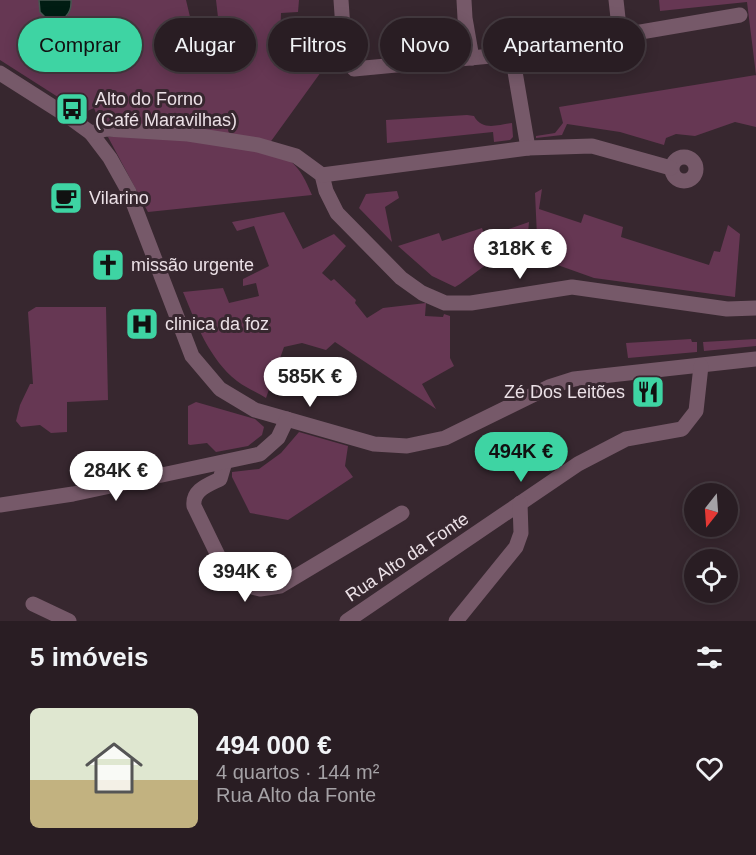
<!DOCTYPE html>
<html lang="pt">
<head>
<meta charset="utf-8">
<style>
  body { margin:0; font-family:Arial,sans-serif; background:#352a30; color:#f1f3f6; height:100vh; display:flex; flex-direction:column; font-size:22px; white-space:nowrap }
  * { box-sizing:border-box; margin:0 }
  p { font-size:20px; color:#a5a2a6 }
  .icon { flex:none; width:33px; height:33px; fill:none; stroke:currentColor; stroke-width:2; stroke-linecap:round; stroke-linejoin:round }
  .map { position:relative; height:621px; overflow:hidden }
  .drawer { display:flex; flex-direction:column; background:#291d23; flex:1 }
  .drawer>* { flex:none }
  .banner { position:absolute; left:18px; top:18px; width:720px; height:54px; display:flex; gap:12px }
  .needle { width:39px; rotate:197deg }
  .buttons { position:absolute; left:684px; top:483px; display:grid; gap:12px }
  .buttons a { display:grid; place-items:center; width:54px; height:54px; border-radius:50%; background:#291d23; box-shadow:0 3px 15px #0003,0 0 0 2px #453b41; font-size:30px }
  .price { position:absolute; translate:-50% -51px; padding:0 14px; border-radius:21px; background:#fff; color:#222; font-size:20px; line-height:39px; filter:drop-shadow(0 2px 3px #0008) }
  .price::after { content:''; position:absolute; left:50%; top:36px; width:18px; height:14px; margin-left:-9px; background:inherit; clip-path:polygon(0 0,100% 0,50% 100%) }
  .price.current { background:#3ed4a3; color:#111 }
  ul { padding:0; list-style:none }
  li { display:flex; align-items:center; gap:18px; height:150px; padding:0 30px }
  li+li { border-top:2px solid #453b41 }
  li span { display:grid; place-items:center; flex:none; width:168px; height:120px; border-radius:9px; color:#555 }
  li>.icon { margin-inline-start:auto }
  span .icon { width:72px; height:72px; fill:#fffc; stroke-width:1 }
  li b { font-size:26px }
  h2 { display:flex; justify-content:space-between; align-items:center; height:72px; padding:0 30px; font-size:26px }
  .chip { padding:0 21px; border-radius:27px; background:#291d23; box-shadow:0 3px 15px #0003,0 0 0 2px #453b41; font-size:21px; line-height:54px }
  .chip.current { background:#3ed4a3; color:#111 }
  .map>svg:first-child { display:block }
</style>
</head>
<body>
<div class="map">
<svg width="756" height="621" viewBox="0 0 756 621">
  <rect width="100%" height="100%" fill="#37272f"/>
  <g fill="#663753">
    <path d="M0,0H39C37,27 74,28 71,0H186L191,21L219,26L216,0H299L298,12L281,13L280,42L291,41V54L320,63L321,72L269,144L101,126L94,108L83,113L0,60Z"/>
    <path d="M659,0H756V127L735,122L695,136L676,134L666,138L664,145L620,132L567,124L562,135L536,138V136L555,133L563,123L559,107L756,75L747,2L660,11Z"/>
    <path d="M467,115L474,116C482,131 497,125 512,123L513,137L510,140L494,142L493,132L387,143L386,120Z"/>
    <path d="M159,136C184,140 273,148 289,160C301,169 306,182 312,195L148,212L108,137Z"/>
    <path d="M542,189L539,209L581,223L584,214L623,227L621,237L709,265L714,251L720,252L728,225L740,234L735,297L594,278L538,258L535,193Z"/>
    <path d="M397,191L399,198L385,207L392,242L359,208L366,194Z"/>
    <path d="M284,212L303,249L334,234L346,246L322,273L331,281L334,279L356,300L355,303L367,318L383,308L426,303L425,316L443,317L444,314L450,316V358L454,366L422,384L436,409L335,342L326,350L302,343L284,347L266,398C257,392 246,388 237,381C209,359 196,323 183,292L223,288L229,303L259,296L256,283L243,286V279L269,266L254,226L237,231L232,222Z"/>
    <path d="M529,222L526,254L517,250L483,267L460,284L455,287L432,276L398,246L439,233L442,241L482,228L485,237Z"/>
    <path d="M36,307H106L108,400L67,402V432L51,433L40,425L21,427L16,421L20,405L30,384H33L28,312Z"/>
    <path d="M691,339L692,342H697V352L628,358L626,343Z"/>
    <path d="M756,339V346L704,351L703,342Z"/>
    <path d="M196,402L255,419L264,427L262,435L248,446L216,452L207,443L190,445L188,444V406Z"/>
    <path d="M299,432L348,446L345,466L353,477L288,520L250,513L232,477V472L259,469L281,453Z"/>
  </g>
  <path fill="#011d13" stroke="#475852" stroke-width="1.5" d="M39,0H71C72,15 63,23 48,20L40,12Z"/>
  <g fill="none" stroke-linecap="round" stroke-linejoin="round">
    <g stroke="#765969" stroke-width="15">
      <path d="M341,0L345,57L354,69L512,54L740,15"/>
      <path d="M464,0L465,18L472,58"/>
      <path d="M616,0L620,36"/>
      <path d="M512,54L528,148"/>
      <path d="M0,73L69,117L91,133L110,158L129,192L192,356L220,389L255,410L374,444L407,446L445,438L549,387L574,379L756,359"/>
      <path d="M91,133L106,129L188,134L258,145L296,156L322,175L326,191L337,213L401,278L422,293L445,303H471L572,287L727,309L756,308"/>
      <circle cx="684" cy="169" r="12"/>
      <path d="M322,175L528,148L592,146L671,168"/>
      <path d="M225,462L220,479C208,485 192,490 194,506L227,574L244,585L260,589L280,586L402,513"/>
      <path d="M0,505L73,494L260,454L278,438L287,419"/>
      <path d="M33,604L69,621"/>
      <path d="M347,621L578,464L626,439L682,429L696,411L701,366"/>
      <path d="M456,621L516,547L521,533L520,503"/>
    </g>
  </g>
  <defs>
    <g id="bus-square" transform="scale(1.725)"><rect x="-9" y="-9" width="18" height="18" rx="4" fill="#3ed4a3" stroke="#37272f"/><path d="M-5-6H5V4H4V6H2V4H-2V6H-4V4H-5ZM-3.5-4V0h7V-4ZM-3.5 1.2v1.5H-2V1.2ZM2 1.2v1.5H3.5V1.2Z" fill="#111"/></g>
    <g id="cafe-square" transform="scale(1.725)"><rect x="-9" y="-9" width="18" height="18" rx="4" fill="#3ed4a3" stroke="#37272f"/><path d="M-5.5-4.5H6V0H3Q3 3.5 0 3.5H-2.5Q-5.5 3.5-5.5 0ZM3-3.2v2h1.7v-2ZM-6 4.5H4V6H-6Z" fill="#111"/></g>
    <g id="church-square" transform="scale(1.725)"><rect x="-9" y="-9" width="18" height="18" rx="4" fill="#3ed4a3" stroke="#37272f"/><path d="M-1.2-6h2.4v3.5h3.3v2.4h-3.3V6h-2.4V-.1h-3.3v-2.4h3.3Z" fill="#111"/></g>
    <g id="hospital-square" transform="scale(1.725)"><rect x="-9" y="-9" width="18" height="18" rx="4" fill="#3ed4a3" stroke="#37272f"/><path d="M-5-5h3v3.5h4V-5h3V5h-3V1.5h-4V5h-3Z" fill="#111"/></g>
    <g id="restaurant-square" transform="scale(1.725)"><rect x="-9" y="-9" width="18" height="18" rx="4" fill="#3ed4a3" stroke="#37272f"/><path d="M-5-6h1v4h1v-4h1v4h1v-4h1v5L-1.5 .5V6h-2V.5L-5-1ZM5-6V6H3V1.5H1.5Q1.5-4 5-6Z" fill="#111"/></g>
  </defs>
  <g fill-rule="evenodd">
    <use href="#bus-square" x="72" y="109"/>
    <use href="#cafe-square" x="66" y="198"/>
    <use href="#church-square" x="108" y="265"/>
    <use href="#hospital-square" x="142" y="324"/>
    <use href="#restaurant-square" x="648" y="392"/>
  </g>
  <g text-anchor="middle" stroke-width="6" stroke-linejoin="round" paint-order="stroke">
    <g font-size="18" fill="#ebe0e6" stroke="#37272f" text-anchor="start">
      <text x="95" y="105">Alto do Forno<tspan x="95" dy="21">(Café Maravilhas)</tspan></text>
      <text x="89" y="204">Vilarino</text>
      <text x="131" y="271">missão urgente</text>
      <text x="165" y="330">clinica da foz</text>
      <text x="625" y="398" text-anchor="end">Zé Dos Leitões</text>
    </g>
    <g font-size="18" fill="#ebe0e6" stroke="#37272f">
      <text transform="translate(407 557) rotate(-34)" y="6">Rua Alto da Fonte</text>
    </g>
  </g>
</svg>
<div class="buttons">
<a><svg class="needle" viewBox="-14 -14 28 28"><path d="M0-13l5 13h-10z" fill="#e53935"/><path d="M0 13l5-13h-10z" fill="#a5a2a6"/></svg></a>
<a><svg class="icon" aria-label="locate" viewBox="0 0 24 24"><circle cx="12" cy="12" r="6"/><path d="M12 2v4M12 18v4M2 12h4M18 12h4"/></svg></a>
</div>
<b class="price" style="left:520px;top:280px">318K €</b>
<b class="price" style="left:310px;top:408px">585K €</b>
<b class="price current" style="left:521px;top:483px">494K €</b>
<b class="price" style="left:116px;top:502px">284K €</b>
<b class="price" style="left:245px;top:603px">394K €</b>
<div class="banner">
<a class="chip current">Comprar</a>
<a class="chip">Alugar</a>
<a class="chip">Filtros</a>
<a class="chip">Novo</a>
<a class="chip">Apartamento</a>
</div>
</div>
<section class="drawer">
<h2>5 imóveis<svg class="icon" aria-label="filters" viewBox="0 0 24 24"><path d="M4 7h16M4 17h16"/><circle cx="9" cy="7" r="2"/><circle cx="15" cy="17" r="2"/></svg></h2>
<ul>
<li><span style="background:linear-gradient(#dfe7d0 60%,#c2b280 0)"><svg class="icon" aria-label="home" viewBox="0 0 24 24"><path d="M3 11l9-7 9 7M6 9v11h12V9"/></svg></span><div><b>494 000 €</b><p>4 quartos · 144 m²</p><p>Rua Alto da Fonte</p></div><svg class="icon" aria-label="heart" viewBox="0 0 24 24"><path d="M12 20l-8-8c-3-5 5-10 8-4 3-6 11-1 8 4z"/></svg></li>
</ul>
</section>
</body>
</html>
